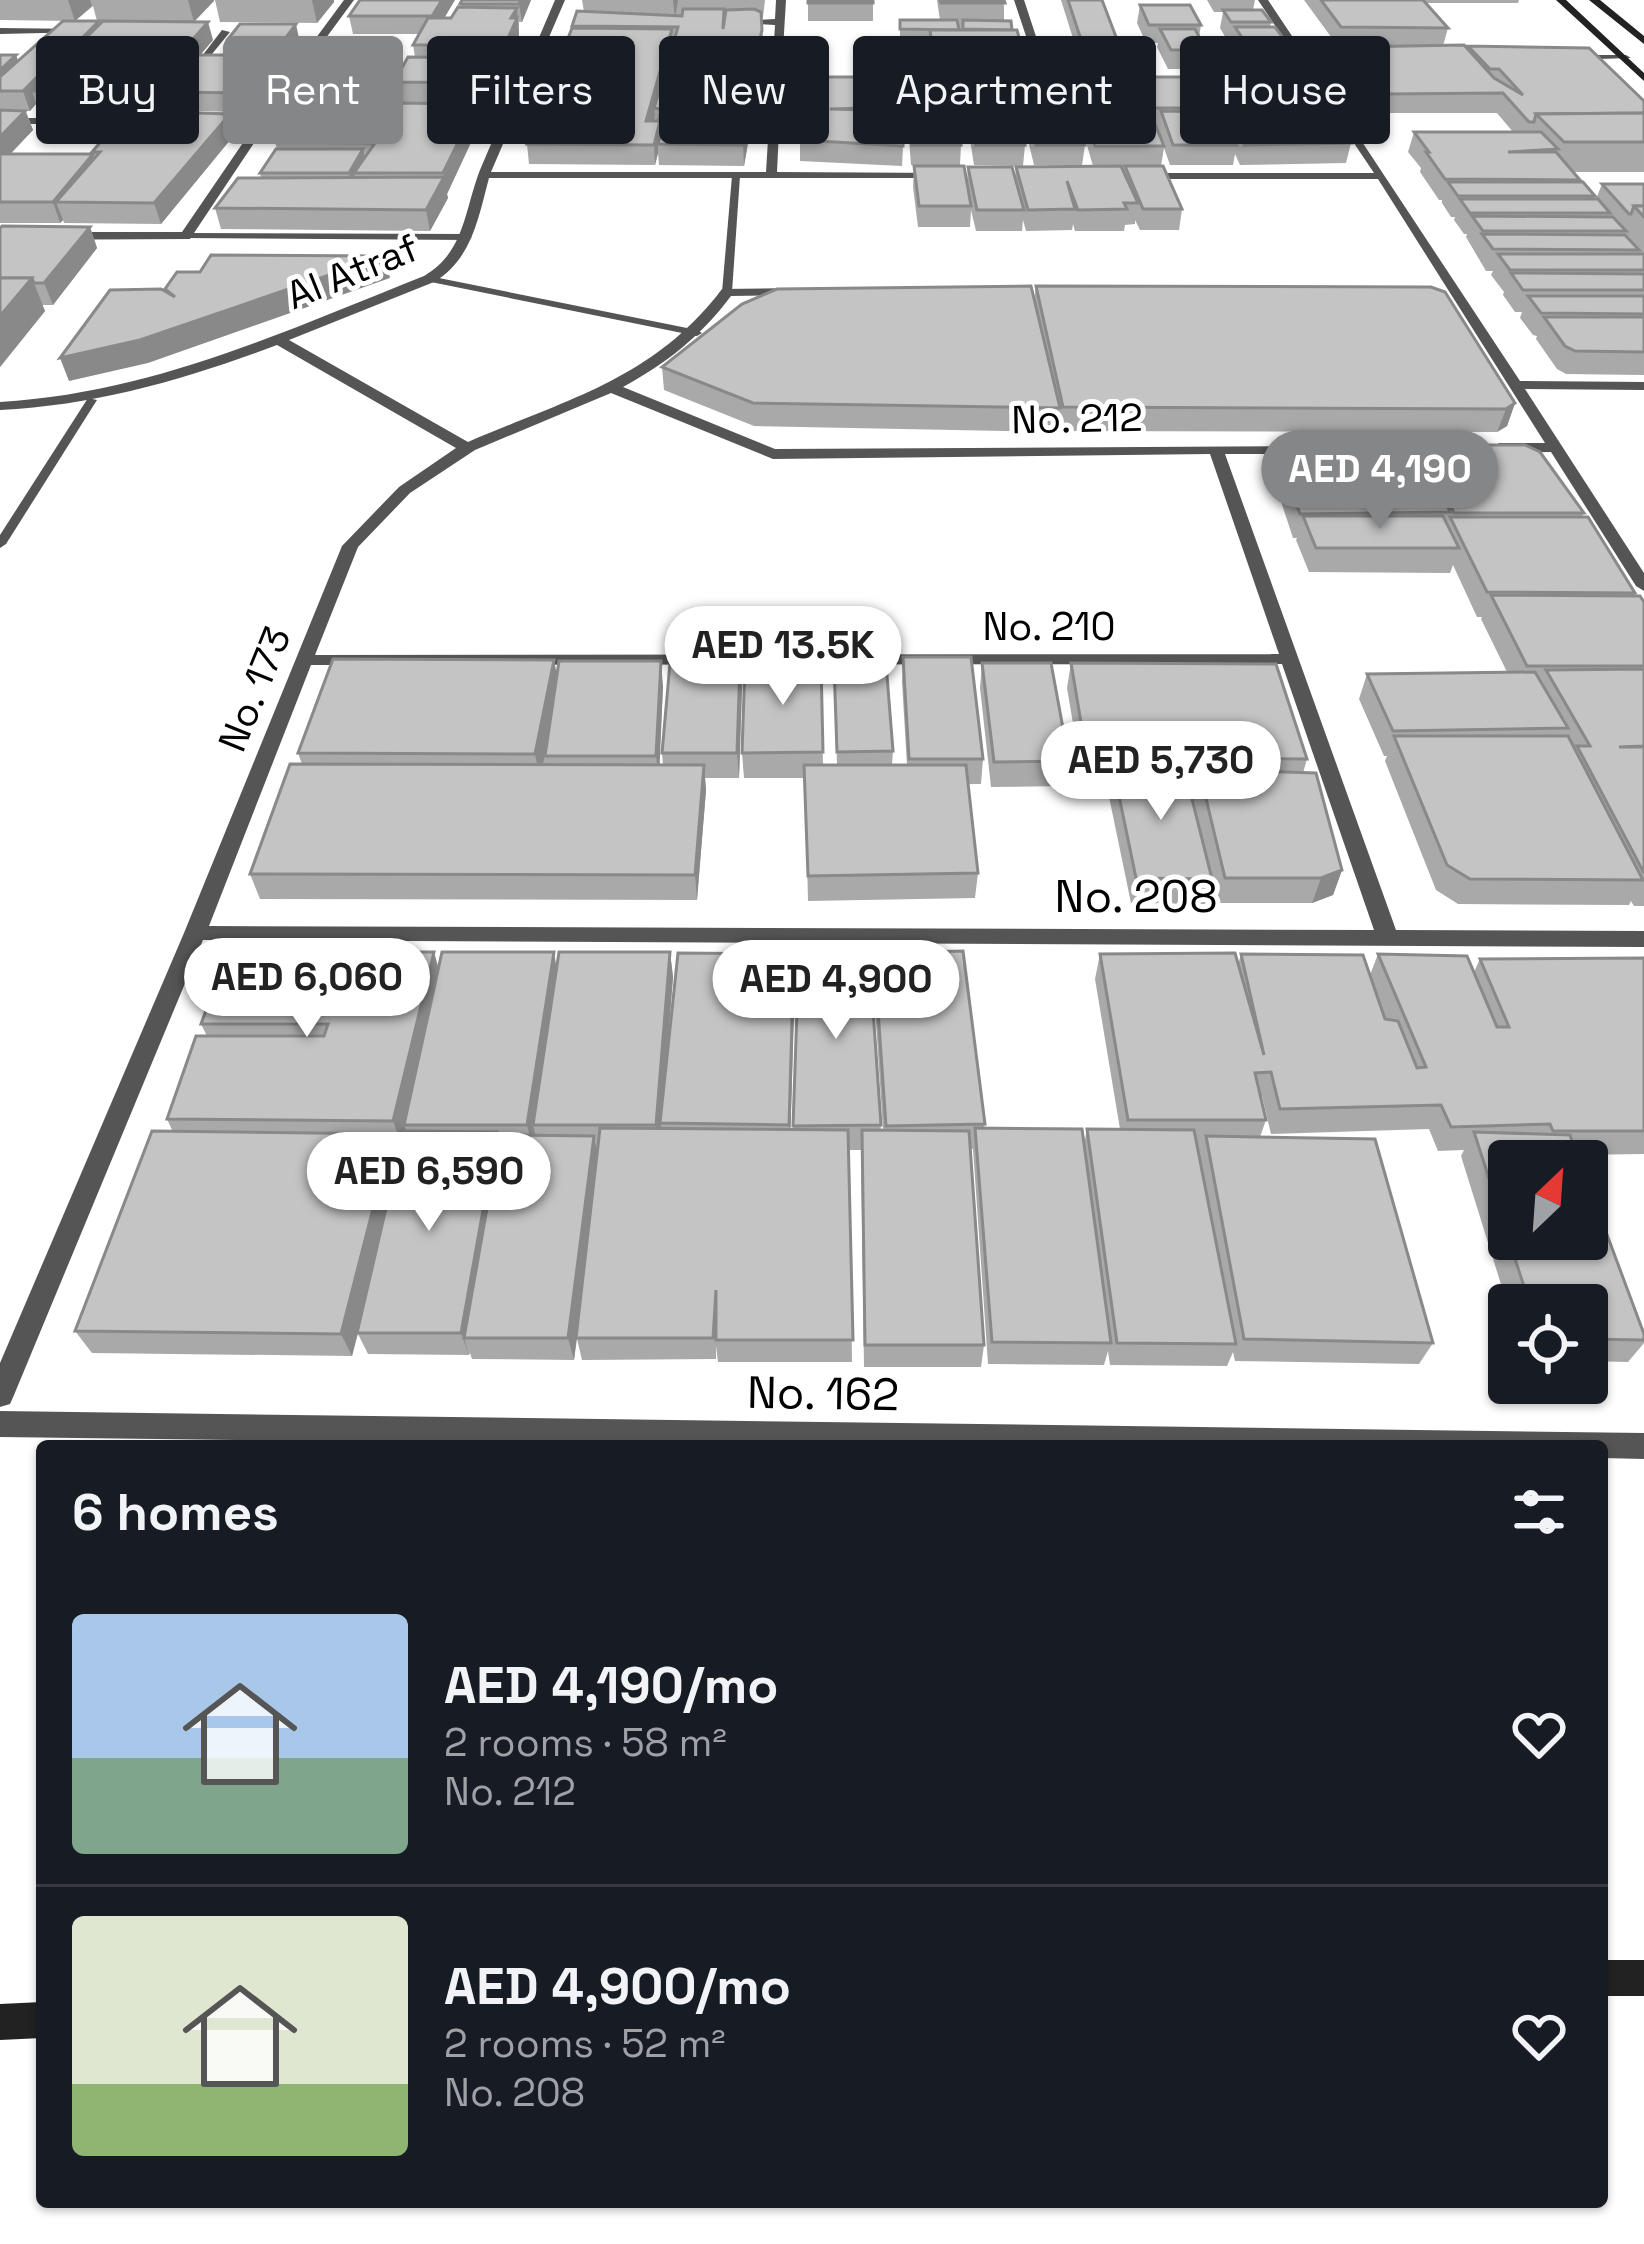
<!DOCTYPE html>
<html lang="en">
<head>
<meta charset="utf-8">
<style>
  body { margin:0; font-family:"Space Grotesk",sans-serif; background:#20242c; color:#f1f3f6; height:100vh; display:flex; flex-direction:column; font-size:45px; white-space:nowrap }
  * { box-sizing:border-box; margin:0 }
  p { font-size:39px; color:#9ea1a6 }
  .icon { flex:none; width:66px; height:66px; fill:none; stroke:currentColor; stroke-width:2; stroke-linecap:round; stroke-linejoin:round }
  .map { position:relative; flex:1; overflow:hidden }
  .sheet { position:absolute; left:36px; top:1440px; width:1572px; height:768px; display:flex; flex-direction:column; background:#171b24; border-radius:12px; box-shadow:0 3px 9px #0004 }
  .sheet>* { flex:none }
  .hud { position:absolute; left:36px; top:36px; width:1572px; height:108px; display:flex; gap:24px }
  .needle { width:78px; rotate:25deg }
  .fabs { position:absolute; left:1488px; top:1140px; display:grid; gap:24px }
  .fabs a { display:grid; place-items:center; width:120px; height:120px; border-radius:12px; background:#171b24; box-shadow:0 3px 9px #0004; font-size:60px }
  .price { position:absolute; translate:-50% -102px; padding:0 27px; border-radius:42px; background:#fff; color:#222; font-size:39px; line-height:78px; filter:drop-shadow(0 3px 6px #0008) }
  .price::after { content:''; position:absolute; left:50%; top:72px; width:36px; height:27px; margin-left:-18px; background:inherit; clip-path:polygon(0 0,100% 0,50% 100%) }
  .price.selected { background:#858687; color:#fff }
  ul { padding:0; list-style:none }
  li { display:flex; align-items:center; gap:36px; height:300px; padding:0 36px }
  li+li { border-top:3px solid #363941 }
  li span { display:grid; place-items:center; flex:none; width:336px; height:240px; border-radius:12px; color:#555 }
  li>.icon { margin-inline-start:auto }
  span .icon { width:144px; height:144px; fill:#fffc; stroke-width:1 }
  li b { font-size:51px }
  h2 { display:flex; justify-content:space-between; align-items:center; height:144px; padding:0 36px; font-size:51px }
  .tag { padding:0 42px; border-radius:12px; background:#171b24; box-shadow:0 3px 9px #0004; font-size:42px; line-height:108px }
  .tag.selected { background:#858687; color:#fff }
  .map>svg:first-child { display:block }
</style>
</head>
<body>
<div class="map">
<svg width="1644" height="2244" viewBox="0 0 1644 2244">
  <rect width="100%" height="100%" fill="#fff"/>
  <g fill="none" stroke-linecap="round" stroke-linejoin="round">
    <g fill="#555" fill-rule="evenodd">
      <path d="M736,173L740,176L732,292L727,295L722,292L732,176Z"/>
      <path d="M186,233L467,234L472,237L467,240L183,238Z"/>
      <path d="M429,276L697,330L702,333L697,336L426,281L424,279Z"/>
      <path d="M88,398L97,400L6,544L0,548V535Z"/>
    </g>
    <g fill="#555" fill-rule="evenodd">
      <path d="M344,0H354L306,65L431,67L435,72L302,71L190,239L0,240V232H182L292,71L287,66L296,65Z"/>
      <path d="M555,0H565L491,172H766L775,25L728,22L775,19L776,0H786L781,83L915,84L911,49L1030,48L1014,0H1024L1053,88L1048,91L1043,88L1032,54H919L925,84L984,87L979,90L781,89L777,172L948,173L944,178H489C478,219 472,259 434,282L289,340L468,442C567,399 654,379 722,289L801,288L807,292L806,295L731,296C701,336 667,363 623,387L775,449L1313,446L1316,449L1308,454H1225L1396,930L1644,931V947L203,940L14,1395L10,1404L0,1407V1363L184,933L342,546L399,487L456,448L277,345C186,379 98,405 0,410V402C153,393 285,331 424,276C465,252 464,211 480,170C493,138 509,106 523,74L460,70L526,68ZM611,393L773,459L1210,454L1279,654L315,655L358,547L410,493L475,450ZM1282,664L1374,930L209,926L311,665Z"/>
      <path d="M1258,0H1268L1304,54L1383,57L1308,60L1520,381L1644,382V390L1525,389L1644,573V591L1636,586L1551,452L1499,453L1491,448L1499,443H1545L1378,179H1134L1128,176L1134,173H1374Z"/>
      <path d="M0,28L82,29L87,32L0,34Z"/>
      <path d="M222,30L230,32L203,65L213,66V70L192,69Z"/>
      <path d="M1568,55H1626L1631,58L1565,60Z"/>
      <path d="M0,118H148L153,121L148,124H0Z"/>
      <path d="M0,1411L1644,1433V1459L1602,1458V1446H685L0,1437Z"/>
    </g>
    <g fill="#222" fill-rule="evenodd">
      <path d="M1556,0H1566L1644,73V81Z"/>
      <path d="M1589,0H1600L1644,36V44Z"/>
      <rect x="1602" y="1960" width="42" height="36"/>
      <path d="M42,2002V2038L0,2040V2004Z"/>
    </g>
  </g>
  <g fill="#a9a9a9" fill-rule="evenodd">
    <path d="M0,0H214L194,21L213,40L200,55H233L228,39L240,24L300,43L290,58H274L278,74L253,109L244,112L124,110L123,106L119,111H80L79,108L77,110L38,111L36,104L30,111H26L33,130L10,154H93L92,152L230,114L235,134L161,224L64,223L63,220L60,223H0V55H16L18,61L100,24L103,21H97L93,6L75,21L0,20Z"/>
    <path d="M215,0H334V2L317,23L220,22Z"/>
    <path d="M360,0L444,18H451L461,7L462,0H531L522,22H519V36L508,64H496L498,76L487,102H402L480,123L447,194L448,198L430,231L221,229L215,208L261,178L260,173L277,149L275,142L283,131L281,124L395,85L394,82L415,57L413,45L419,34H353L349,16Z"/>
    <path d="M582,0H765L763,17H761L763,48L746,123L748,143L744,166L659,165L658,153L655,165L529,164L527,144L572,26L584,12Z"/>
    <rect x="808" y="0" width="65" height="21"/>
    <path d="M937,0H1004V20L1012,30L1023,52L1021,77L1065,108V111H1067L1062,96L1064,77L1139,84V77L1221,94L1224,77L1351,143L1346,163L1240,165L1235,154L1233,165H1170L1164,148L1161,166L1182,209L1179,230H1140L1135,220V224L1125,225L1124,231H1075L1073,224L1072,230L1026,231L1023,220L1022,231H976L971,210L970,227H918L913,187L914,166L967,180L968,167L1015,177L1016,167L1093,166L1082,128H1079L1085,145L1082,165H1034L1025,128H1021L1025,145L1023,166L974,165L968,127H958L961,145L960,165H911L908,127H906L900,97L901,77L931,78L929,48H900V20H940ZM932,80H947L946,97L949,111H938Z"/>
    <path d="M1061,0H1102L1124,58L1121,77H1085Z"/>
    <path d="M1207,0H1255L1253,10L1271,22L1270,27L1284,39L1282,45L1296,58L1292,77H1251L1242,64L1243,58H1239L1231,45L1232,40H1227L1220,28L1223,12H1214Z"/>
    <path d="M1304,0H1519L1518,3H1425L1448,28L1443,46L1468,49V46L1644,101V172H1573L1580,180L1579,182L1595,196L1594,199H1596L1602,184H1644V375L1566,374L1557,369L1536,339L1537,336L1533,335L1520,318L1522,312H1515L1503,295L1504,292L1491,275L1493,271H1486L1466,237L1467,234H1464L1454,220L1455,217H1451L1442,203V200H1439L1420,172L1421,168L1408,152L1414,132H1513L1497,113H1381L1346,66L1351,47L1415,46L1337,45Z"/>
    <path d="M1140,5L1201,25L1199,37L1206,50L1203,69H1168L1157,47L1158,43H1146L1137,23Z"/>
    <path d="M895,77L903,146L902,166L800,161V140L808,109Z"/>
    <path d="M90,227L97,248L53,305H42L45,311L0,367V228Z"/>
    <path d="M1036,286L1515,403L1507,426L1497,432L1060,431L1058,423L1057,432L754,426L664,390L662,367L1034,300Z"/>
    <path d="M1424,445L1584,513L1582,517L1635,593L1634,596L1644,602V906H1634L1631,901L1629,905L1458,904L1436,890L1385,761L1387,756H1384L1359,699L1367,674L1507,672L1481,619L1482,617H1477L1453,565L1450,573L1309,572L1296,540L1297,538H1293L1272,474L1278,450L1423,451Z"/>
    <path d="M903,657L983,759L981,784H968L978,873L975,898L808,901L805,778H744L742,753L821,663L823,765H837L834,664L893,751L892,765H907L902,682Z"/>
    <path d="M740,663L742,688L739,778H705L706,790L697,900L260,899L250,874L302,764L298,753L557,675L663,686L659,765H663L662,753Z"/>
    <path d="M982,663L1069,761L1065,786L991,787L980,688Z"/>
    <path d="M1071,663L1307,759L1303,773L1342,870L1333,895L1312,903H1217L1212,879L1205,904L1131,903L1108,792L1110,783H1083L1067,688ZM1188,784H1195L1192,794L1210,872Z"/>
    <path d="M670,952L673,977L665,1078L794,954L790,1129H793L799,952H869L881,1130H883L873,977L874,953L985,1124L984,1128L1084,1144L1087,1129H1120L1095,979L1100,954L1238,965L1241,954L1370,975L1378,954L1474,972L1480,959L1644,958V1154L1577,1155L1644,1334V1343L1628,1362L1587,1361V1305H1509V1310L1461,1156L1464,1150L1438,1151L1429,1129L1271,1134L1262,1096H1260L1266,1120L1260,1137L1433,1343L1419,1364L1235,1361L1233,1352L1227,1366L1110,1365L1108,1351L1104,1365L988,1364L973,1149H970L984,1345L981,1367H864L861,1150H849L852,1362H718L716,1346V1359L582,1360L577,1339L574,1360L472,1359L470,1353L469,1355L368,1354L358,1334L352,1356L92,1353L75,1331L173,1132L167,1119L207,1036L201,1024L438,968L557,967Z"/>
  </g>
  <g fill="#898989">
    <path d="M68,0H90L92,6L75,21Z"/>
    <path d="M188,0H214V1L194,22Z"/>
    <path d="M312,0H334V2L317,23Z"/>
    <path d="M442,0H455L435,34L432,16Z"/>
    <path d="M521,0H531L522,22L519,4Z"/>
    <path d="M673,0H678L675,18Z"/>
    <path d="M517,8L519,36L508,64L505,45L511,18Z"/>
    <path d="M99,21L104,39L72,73L66,54Z"/>
    <path d="M208,22L213,40L190,67L179,55Z"/>
    <path d="M296,24L300,43L290,58L285,39Z"/>
    <path d="M672,29L673,47L654,108L655,116L648,141L646,121Z"/>
    <path d="M762,30L763,48L742,138V118Z"/>
    <path d="M146,53L152,72L118,91L123,106L119,111L113,92Z"/>
    <path d="M60,54L67,73L32,91L36,104L30,111L23,91Z"/>
    <path d="M16,55L23,74L0,91V70Z"/>
    <path d="M274,55L278,74L253,109L244,112L239,93Z"/>
    <path d="M496,58L498,76L487,102L484,83Z"/>
    <path d="M94,66L73,92L79,108L77,110L71,91Z"/>
    <path d="M399,85L403,104L381,145L377,125Z"/>
    <path d="M477,104L480,123L447,194L448,198L430,231L426,210L444,177L443,173Z"/>
    <path d="M25,111L33,130L0,165V137Z"/>
    <path d="M230,114L235,134L161,224L154,203Z"/>
    <path d="M660,121L662,141L658,144V153L655,165L654,145Z"/>
    <path d="M747,123L748,143L744,166L743,145Z"/>
    <path d="M363,149L367,170L354,173L357,187L353,194L349,173Z"/>
    <path d="M93,154L100,175L56,202L63,220L60,223L53,202Z"/>
    <path d="M90,227L97,248L53,305L44,283Z"/>
    <path d="M385,256L390,278L148,363L69,381L60,358Z"/>
    <path d="M32,278L45,311L0,367V316Z"/>
    <path d="M1515,403L1507,426L1497,432L1506,409Z"/>
    <path d="M554,660L559,685L540,779L535,754Z"/>
    <path d="M661,661L663,686L659,781L656,756Z"/>
    <path d="M740,663L742,688L739,778L737,753Z"/>
    <path d="M704,765L706,790L697,900L695,875Z"/>
    <path d="M1342,870L1333,895L1312,903L1321,878Z"/>
    <path d="M434,952L441,977L404,1125L406,1130L402,1145L393,1121Z"/>
    <path d="M554,952L558,977L533,1125L535,1134L533,1149L527,1125Z"/>
    <path d="M670,952L673,977L659,1149L656,1125Z"/>
    <path d="M794,954L795,979L790,1149L789,1125Z"/>
    <path d="M497,1132L504,1155L464,1338L469,1355L461,1333Z"/>
    <path d="M392,1134L400,1158L352,1356L341,1334Z"/>
    <path d="M594,1136L598,1159L574,1360L568,1338Z"/>
  </g>
  <g fill="#c4c4c4" stroke="#898989" stroke-width="3">
    <path d="M360,0H442L432,16H349Z"/>
    <path d="M462,0H521L519,4H460Z"/>
    <rect x="808" y="0" width="65" height="3"/>
    <path d="M940,0H1004L1005,3H941Z"/>
    <path d="M1068,0H1102L1124,58H1087Z"/>
    <path d="M1321,0H1423L1448,28L1341,27Z"/>
    <path d="M1140,5H1190L1201,25H1149Z"/>
    <path d="M458,7L517,8L511,18H517L505,45H413L428,18H451Z"/>
    <path d="M683,9H724L723,29L726,10L754,9L761,12L762,30L742,118L659,119L661,111H672L654,108L678,27L572,26L577,11L682,16Z"/>
    <path d="M1223,10H1262L1271,22H1231Z"/>
    <path d="M900,20H957L959,30L900,29Z"/>
    <path d="M963,20L1011,21L1012,30L963,29Z"/>
    <path d="M63,21H99L66,54H60L23,91H0V77Z"/>
    <path d="M103,21L208,22L179,55H187L185,60L190,55H274L248,90L239,93L118,91L151,53H146L113,92H73L94,66L71,91H32Z"/>
    <path d="M240,24H296L285,39H228Z"/>
    <path d="M1235,27H1275L1284,39H1243Z"/>
    <path d="M572,28L672,29L646,121H660L654,145L527,144Z"/>
    <path d="M1160,29H1195L1206,50H1171Z"/>
    <path d="M930,30H1017L1023,52H933Z"/>
    <path d="M1246,45H1287L1296,58H1254Z"/>
    <path d="M1464,45L1494,78L1523,95L1499,69H1490L1468,46L1589,48L1644,101V113L1536,114L1534,122H1529L1503,93L1385,94L1351,47Z"/>
    <path d="M0,55H16L0,70Z"/>
    <path d="M408,57L496,58L484,83L394,82Z"/>
    <path d="M808,77H895L899,107L830,109L903,111V146L800,140L803,109H808Z"/>
    <path d="M901,77H931L938,107H907Z"/>
    <path d="M977,77L986,107L955,108L947,78Z"/>
    <path d="M981,77H1053L1065,108H991Z"/>
    <path d="M1064,77H1136L1149,108H1074Z"/>
    <path d="M1139,77H1211L1228,108H1154Z"/>
    <path d="M1224,77L1312,81L1351,143L1244,145L1228,109H1241Z"/>
    <path d="M307,84L399,85L377,125L281,124Z"/>
    <path d="M394,103L477,104L443,173H354L375,143L275,142L285,128L383,129Z"/>
    <path d="M0,110L25,111L0,137Z"/>
    <path d="M127,111L230,114L154,203L56,202L100,152H92Z"/>
    <path d="M908,111H955L961,145H912Z"/>
    <path d="M969,111H1017L1025,145H976Z"/>
    <path d="M1027,111H1074L1085,145H1036Z"/>
    <path d="M1161,111L1222,112L1237,145H1173Z"/>
    <path d="M1084,112H1150L1164,146H1095Z"/>
    <path d="M1644,113V142H1564L1536,114Z"/>
    <path d="M664,122L747,123L743,145L658,144Z"/>
    <path d="M1414,132H1541L1558,149L1508,152H1556L1580,180L1445,179L1426,152H1429Z"/>
    <path d="M276,149H363L349,173H260Z"/>
    <path d="M0,154H93L53,202H0Z"/>
    <path d="M914,166H964L971,206H919Z"/>
    <path d="M1121,166L1138,203H1124L1127,209L1078,210L1067,181L1075,209L1028,210L1016,167Z"/>
    <path d="M1125,166H1163L1182,209H1143Z"/>
    <path d="M968,167H1012L1024,210H977Z"/>
    <path d="M444,177L426,210L215,208L238,178Z"/>
    <path d="M1448,182H1583L1595,196H1458Z"/>
    <path d="M1602,184H1644V206H1634L1631,214H1629Z"/>
    <path d="M1460,199H1598L1610,213H1470Z"/>
    <path d="M1634,206H1644V217Z"/>
    <path d="M1472,216L1613,217L1626,231H1483Z"/>
    <path d="M2,226L90,227L44,283H34L32,278H0V228Z"/>
    <path d="M1482,234L1625,235L1639,250L1493,249Z"/>
    <path d="M1498,254H1644V270H1510Z"/>
    <path d="M211,255L385,256L140,340L60,358L110,290L161,289L175,297L165,289L177,272H200Z"/>
    <path d="M1511,273L1644,274V290H1523Z"/>
    <path d="M0,278H32L0,316Z"/>
    <path d="M1031,286L1060,408L753,403L662,367L742,304L777,289Z"/>
    <path d="M1036,286L1431,287L1445,292L1515,403L1506,409L1063,407Z"/>
    <path d="M1528,296H1644V314L1541,313Z"/>
    <path d="M1544,317H1644V352L1575,351L1565,346Z"/>
    <path d="M1424,445H1525L1540,452L1584,513H1454Z"/>
    <path d="M1286,446H1421L1450,512L1300,514L1279,456L1278,450Z"/>
    <path d="M1303,516H1443L1459,548H1316Z"/>
    <path d="M1450,517H1588L1635,593L1487,592Z"/>
    <path d="M1491,595L1640,596L1644,602V666H1527Z"/>
    <path d="M903,657H971L983,759H909Z"/>
    <path d="M333,659L554,660L535,754L298,753Z"/>
    <path d="M559,661H661L656,756H545Z"/>
    <path d="M670,663H740L737,753H662Z"/>
    <path d="M745,663H821L823,752L742,753Z"/>
    <path d="M886,663L893,751L837,752L834,664Z"/>
    <path d="M982,663H1051L1069,761L994,762Z"/>
    <path d="M1071,663L1276,664L1307,759L1087,758Z"/>
    <path d="M1644,669V746L1619,747H1644V873L1577,746H1590L1546,670Z"/>
    <path d="M1535,672L1568,728L1393,731L1367,674Z"/>
    <path d="M1394,736H1568L1643,880L1470,879L1447,865Z"/>
    <path d="M290,764L704,765L695,875L250,874Z"/>
    <path d="M804,765H966L978,873L808,876Z"/>
    <path d="M1113,767H1184L1212,879L1136,878Z"/>
    <path d="M1199,769L1316,773L1342,870L1321,878H1225Z"/>
    <path d="M963,951L985,1124L886,1126L874,953Z"/>
    <path d="M349,952H434L393,1121L167,1119L196,1036H324L328,1024H201L224,961H346Z"/>
    <path d="M442,952H554L527,1125H404Z"/>
    <path d="M559,952H670L656,1125H533Z"/>
    <path d="M799,952H869L881,1125L793,1126Z"/>
    <path d="M678,953L794,954L789,1125L660,1123Z"/>
    <path d="M1235,953L1264,1055L1241,954L1363,955L1385,1019L1398,1021L1417,1068L1426,1067L1378,954L1467,956L1497,1027H1509L1480,959L1644,958V1131H1553L1550,1124L1451,1127L1441,1105L1280,1109L1271,1072L1255,1073L1266,1120H1128L1100,954Z"/>
    <path d="M600,1128L848,1130L853,1340H716V1290L713,1338H576Z"/>
    <path d="M975,1128L1082,1129L1111,1343L992,1342Z"/>
    <path d="M1087,1129L1194,1130L1236,1344L1117,1343Z"/>
    <path d="M862,1130L969,1131L984,1345H865Z"/>
    <path d="M152,1131L392,1134L341,1334L75,1331Z"/>
    <path d="M404,1131L497,1132L461,1333H357Z"/>
    <path d="M1474,1132L1570,1135L1579,1161H1509V1239H1587V1181L1644,1334V1340L1587,1339V1305H1530Z"/>
    <path d="M500,1135L594,1136L568,1338H464Z"/>
    <path d="M1206,1136L1375,1139L1433,1343L1244,1339Z"/>
  </g>
  <g text-anchor="middle" stroke-width="10" stroke-linejoin="round" paint-order="stroke">
    <g font-size="39" fill="#000" stroke="#fff">
      <text transform="translate(352 271) rotate(-22)" y="14">Al Atraf</text>
      <text transform="translate(1077 418) rotate(-1)" y="14">No. 212</text>
      <text x="1049" y="640">No. 210</text>
      <text transform="translate(254 689) rotate(-68)" y="14">No. 173</text>
    </g>
    <g font-size="45" fill="#000" stroke="#fff">
      <text x="1136" y="912">No. 208</text>
      <text transform="translate(823 1393) rotate(1)" y="16">No. 162</text>
    </g>
  </g>
</svg>
<div class="fabs">
<a><svg class="needle" viewBox="-14 -14 28 28"><path d="M0-13l5 13h-10z" fill="#e53935"/><path d="M0 13l5-13h-10z" fill="#9ea1a6"/></svg></a>
<a><svg class="icon" aria-label="locate" viewBox="0 0 24 24"><circle cx="12" cy="12" r="6"/><path d="M12 2v4M12 18v4M2 12h4M18 12h4"/></svg></a>
</div>
<b class="price selected" style="left:1380px;top:532px">AED 4,190</b>
<b class="price" style="left:783px;top:708px">AED 13.5K</b>
<b class="price" style="left:1161px;top:823px">AED 5,730</b>
<b class="price" style="left:307px;top:1040px">AED 6,060</b>
<b class="price" style="left:836px;top:1042px">AED 4,900</b>
<b class="price" style="left:429px;top:1234px">AED 6,590</b>
<div class="hud">
<a class="tag">Buy</a>
<a class="tag selected">Rent</a>
<a class="tag">Filters</a>
<a class="tag">New</a>
<a class="tag">Apartment</a>
<a class="tag">House</a>
</div>
<section class="sheet">
<h2>6 homes<svg class="icon" aria-label="filters" viewBox="0 0 24 24"><path d="M4 7h16M4 17h16"/><circle cx="9" cy="7" r="2"/><circle cx="15" cy="17" r="2"/></svg></h2>
<ul>
<li><span style="background:linear-gradient(#a9c7e8 60%,#7fa58c 0)"><svg class="icon" aria-label="home" viewBox="0 0 24 24"><path d="M3 11l9-7 9 7M6 9v11h12V9"/></svg></span><div><b>AED 4,190/mo</b><p>2 rooms · 58 m²</p><p>No. 212</p></div><svg class="icon" aria-label="heart" viewBox="0 0 24 24"><path d="M12 20l-8-8c-3-5 5-10 8-4 3-6 11-1 8 4z"/></svg></li>
<li><span style="background:linear-gradient(#dfe7d0 70%,#8fb573 0)"><svg class="icon" aria-label="home" viewBox="0 0 24 24"><path d="M3 11l9-7 9 7M6 9v11h12V9"/></svg></span><div><b>AED 4,900/mo</b><p>2 rooms · 52 m²</p><p>No. 208</p></div><svg class="icon" aria-label="heart" viewBox="0 0 24 24"><path d="M12 20l-8-8c-3-5 5-10 8-4 3-6 11-1 8 4z"/></svg></li>
</ul>
</section>
</div>
</body>
</html>
